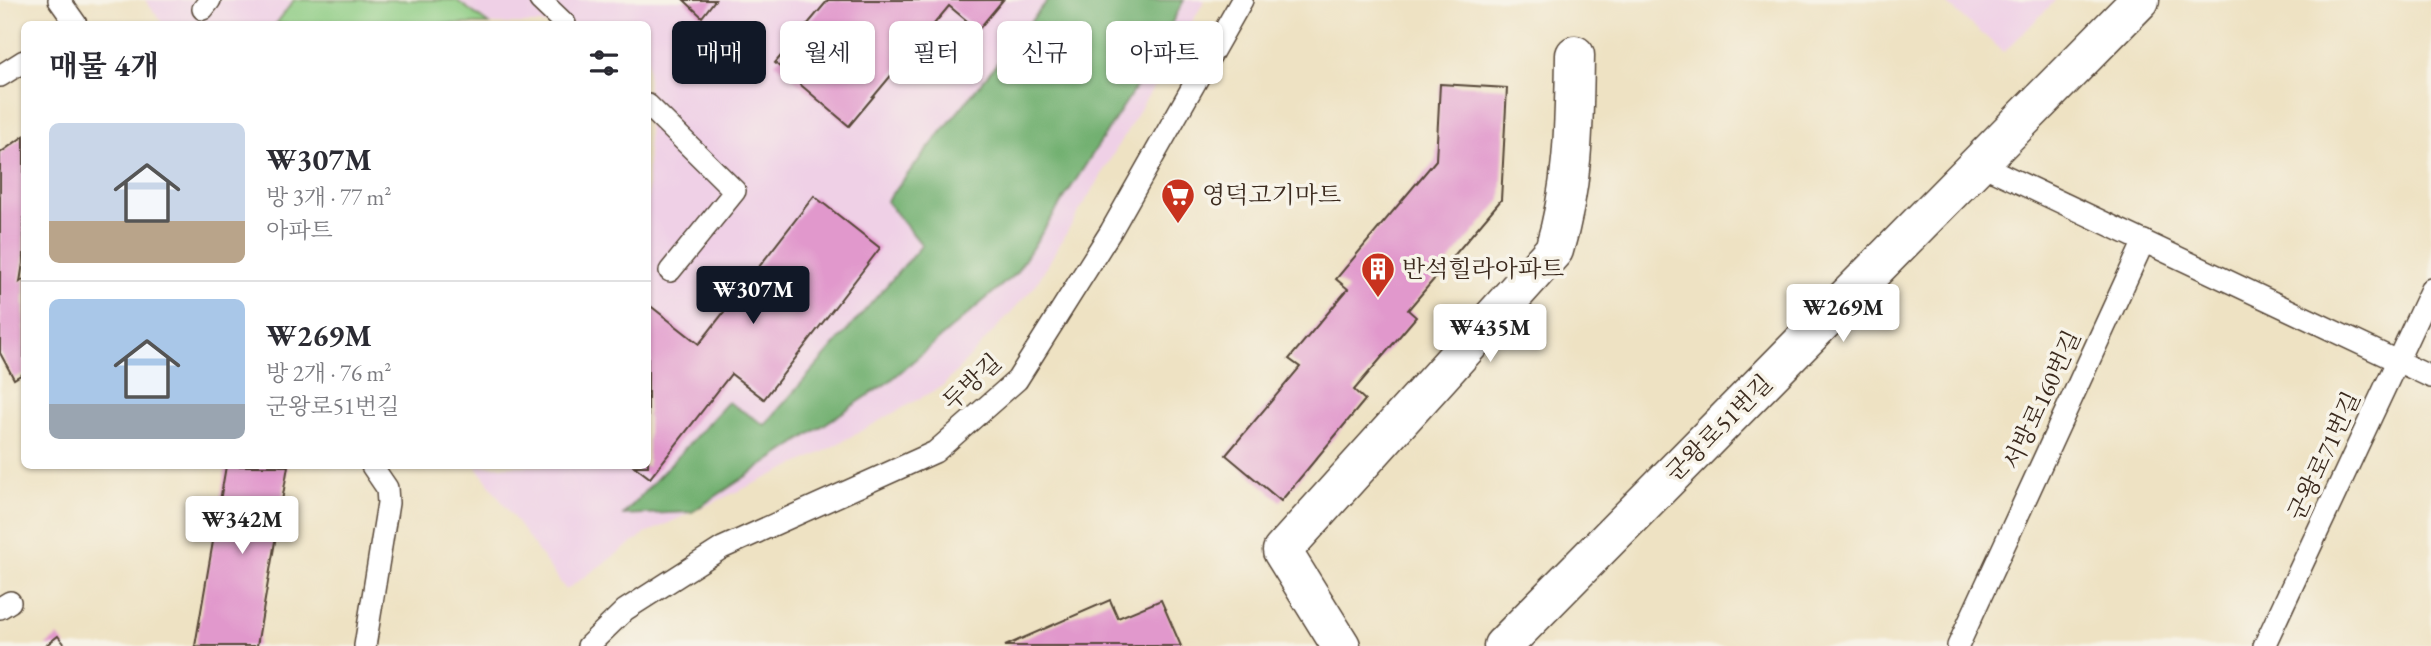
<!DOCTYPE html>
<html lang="ko">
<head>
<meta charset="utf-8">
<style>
  body { margin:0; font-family:"EB Garamond","Noto Serif KR",serif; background:#f2f2f3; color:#2b2b33; height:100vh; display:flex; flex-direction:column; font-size:26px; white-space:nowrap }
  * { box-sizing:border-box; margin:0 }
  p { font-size:23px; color:#7c7c81 }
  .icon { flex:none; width:38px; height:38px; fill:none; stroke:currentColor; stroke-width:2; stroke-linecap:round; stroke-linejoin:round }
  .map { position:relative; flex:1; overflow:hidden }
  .drawer { position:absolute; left:21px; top:21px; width:630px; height:448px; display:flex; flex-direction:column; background:#fff; border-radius:10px; box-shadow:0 2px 5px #0004 }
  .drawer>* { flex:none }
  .hud { position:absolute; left:672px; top:21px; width:665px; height:63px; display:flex; gap:14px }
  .price { position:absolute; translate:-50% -60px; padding:0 16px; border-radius:7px; background:#fff; color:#222; font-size:23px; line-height:46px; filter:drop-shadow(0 2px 4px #0008) }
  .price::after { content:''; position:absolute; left:50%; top:42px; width:21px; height:16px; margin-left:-10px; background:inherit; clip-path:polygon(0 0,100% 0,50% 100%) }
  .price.selected { background:#111827; color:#fff }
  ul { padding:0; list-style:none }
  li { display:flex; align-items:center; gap:21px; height:175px; padding:0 28px }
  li+li { border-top:2px solid #e1e1e2 }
  li span { display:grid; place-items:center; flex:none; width:196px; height:140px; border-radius:10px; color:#555 }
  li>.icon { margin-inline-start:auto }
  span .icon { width:84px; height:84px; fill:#fffc; stroke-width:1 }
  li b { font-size:30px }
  h2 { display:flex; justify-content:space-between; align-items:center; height:84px; padding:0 28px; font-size:30px }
  .chip { padding:0 24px; border-radius:10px; background:#fff; box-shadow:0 2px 5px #0004; font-size:24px; line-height:63px }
  .chip.selected { background:#111827; color:#fff }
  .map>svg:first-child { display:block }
</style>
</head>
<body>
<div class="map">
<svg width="2431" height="646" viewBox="0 0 2431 646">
  <rect width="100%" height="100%" fill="#f7f3e8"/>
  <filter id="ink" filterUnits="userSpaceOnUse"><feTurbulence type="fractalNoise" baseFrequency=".0143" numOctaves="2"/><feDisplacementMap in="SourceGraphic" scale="14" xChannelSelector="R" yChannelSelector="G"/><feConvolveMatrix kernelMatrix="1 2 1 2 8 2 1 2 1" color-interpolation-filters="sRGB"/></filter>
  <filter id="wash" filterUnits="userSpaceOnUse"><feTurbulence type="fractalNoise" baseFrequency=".00686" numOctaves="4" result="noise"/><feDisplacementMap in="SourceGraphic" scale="28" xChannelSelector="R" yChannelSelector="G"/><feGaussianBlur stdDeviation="1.57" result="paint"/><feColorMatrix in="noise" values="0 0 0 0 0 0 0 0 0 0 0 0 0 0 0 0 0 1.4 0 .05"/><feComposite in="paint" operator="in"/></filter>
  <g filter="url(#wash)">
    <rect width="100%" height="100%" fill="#eee2c3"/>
    <g fill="#efd0e6">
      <path d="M145,0H1205L1035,286L944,385L823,452L645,534L566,590L476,466H648V24H163Z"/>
      <path d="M1942,0H2056L2004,52Z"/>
    </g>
    <path fill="#8dcc83" stroke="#647b50" stroke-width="2" d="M294,0H456L489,24H276Z"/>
    <path fill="#72b071" stroke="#566d48" stroke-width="2" d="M1048,0H1184L1146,71L1016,273L890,381L692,512L623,515L728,402L765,425L922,245L886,201Z"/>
    <g id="blocks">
      <g fill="#e198cc">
        <path d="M684,0H715L702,17Z"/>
        <path d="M828,0H1003L978,30L949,6L849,126L775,63Z"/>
        <path d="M1440,84L1507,88L1501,200L1408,310L1416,317L1354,390L1365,400L1281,501L1226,455L1300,367L1289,359L1348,289L1336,279L1436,160Z"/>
        <path d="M24,136V257L20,282L24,279V373L14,379L0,353V153Z"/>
        <path d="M814,196L880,248L764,399L731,374L650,478L634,466H648V304L699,344Z"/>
        <path d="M226,466H288L257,646H195Z"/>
        <path d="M1110,600L1118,618L1161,600L1181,646H1005Z"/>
        <path d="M58,636L66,646H45Z"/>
      </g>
    </g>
  </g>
  <g filter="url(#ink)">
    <use href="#blocks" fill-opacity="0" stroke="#564637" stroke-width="2"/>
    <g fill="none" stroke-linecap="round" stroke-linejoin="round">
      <g stroke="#564637" stroke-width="24">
        <g id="service">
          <path d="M59,0L76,24"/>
          <path d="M540,0L565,24"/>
          <path d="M203,9L210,0"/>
          <path d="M0,76L24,61"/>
          <path d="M648,105L735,191L670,271"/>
          <path d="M1980,164L2431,377"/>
          <path d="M0,608L10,602"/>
          <path d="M365,646L388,503L387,488L372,466"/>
          <path d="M588,646L625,610L722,548L935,452L1017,380L1111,231L1242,0"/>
          <path d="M1958,646L2144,241"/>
          <path d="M2264,646L2431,289"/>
        </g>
      </g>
      <g stroke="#564637" stroke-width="41">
        <path id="minor" d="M1341,646L1282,551L1554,250C1574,185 1574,122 1575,55"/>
      </g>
      <g stroke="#564637" stroke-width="41">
        <path id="tertiary" d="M1503,646L2140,0"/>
      </g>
      <use href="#service" stroke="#fff" stroke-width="21"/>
      <use href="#minor" stroke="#fff" stroke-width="38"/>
      <use href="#tertiary" stroke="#fff" stroke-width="38"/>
    </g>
  </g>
  <defs>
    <g id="supermarket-pin" transform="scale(1.75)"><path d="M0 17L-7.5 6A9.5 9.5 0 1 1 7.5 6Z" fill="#c8321e" stroke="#f7f3e8"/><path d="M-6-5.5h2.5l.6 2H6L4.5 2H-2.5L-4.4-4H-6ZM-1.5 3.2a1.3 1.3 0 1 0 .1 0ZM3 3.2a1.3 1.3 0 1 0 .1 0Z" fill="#fff"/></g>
    <g id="building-pin" transform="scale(1.75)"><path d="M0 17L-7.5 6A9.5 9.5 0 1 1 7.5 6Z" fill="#c8321e" stroke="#f7f3e8"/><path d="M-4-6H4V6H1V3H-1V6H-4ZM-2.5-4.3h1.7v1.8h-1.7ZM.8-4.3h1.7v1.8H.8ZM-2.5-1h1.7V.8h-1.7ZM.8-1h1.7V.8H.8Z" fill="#fff"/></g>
  </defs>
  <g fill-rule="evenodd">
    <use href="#supermarket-pin" x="1178" y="195"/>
    <use href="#building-pin" x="1378" y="269"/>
  </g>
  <g text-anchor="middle" stroke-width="7" stroke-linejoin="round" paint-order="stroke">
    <g font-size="24" fill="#3b2a1e" stroke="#f7f3e8" text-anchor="start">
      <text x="1202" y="203">영덕고기마트</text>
      <text x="1402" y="277">반석힐라아파트</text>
    </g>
    <g font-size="24" fill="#3b2a1e" stroke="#f7f3e8">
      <text transform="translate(972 382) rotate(-43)" y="8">두방길</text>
      <text transform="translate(2042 400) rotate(-65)" y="8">서방로160번길</text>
      <text transform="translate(1719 428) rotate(-45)" y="8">군왕로51번길</text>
      <text transform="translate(2324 456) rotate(-65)" y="8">군왕로71번길</text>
    </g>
  </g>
</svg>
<b class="price selected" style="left:753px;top:326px">₩307M</b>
<b class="price" style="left:1843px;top:344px">₩269M</b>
<b class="price" style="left:1490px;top:364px">₩435M</b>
<b class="price" style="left:242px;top:556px">₩342M</b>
<div class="hud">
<a class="chip selected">매매</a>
<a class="chip">월세</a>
<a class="chip">필터</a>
<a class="chip">신규</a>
<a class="chip">아파트</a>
</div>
<section class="drawer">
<h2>매물 4개<svg class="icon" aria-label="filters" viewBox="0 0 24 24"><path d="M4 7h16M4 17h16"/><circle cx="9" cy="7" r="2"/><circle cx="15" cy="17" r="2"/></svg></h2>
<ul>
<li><span style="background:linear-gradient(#c9d6e8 70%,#b9a48a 0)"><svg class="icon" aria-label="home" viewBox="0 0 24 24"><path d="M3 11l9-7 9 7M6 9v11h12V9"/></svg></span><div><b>₩307M</b><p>방 3개 · 77 m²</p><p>아파트</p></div></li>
<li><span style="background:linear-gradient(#a9c7e8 75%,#9aa5b1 0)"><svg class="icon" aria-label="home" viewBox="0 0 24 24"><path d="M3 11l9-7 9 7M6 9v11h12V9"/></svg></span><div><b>₩269M</b><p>방 2개 · 76 m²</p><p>군왕로51번길</p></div></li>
</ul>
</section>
</div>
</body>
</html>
